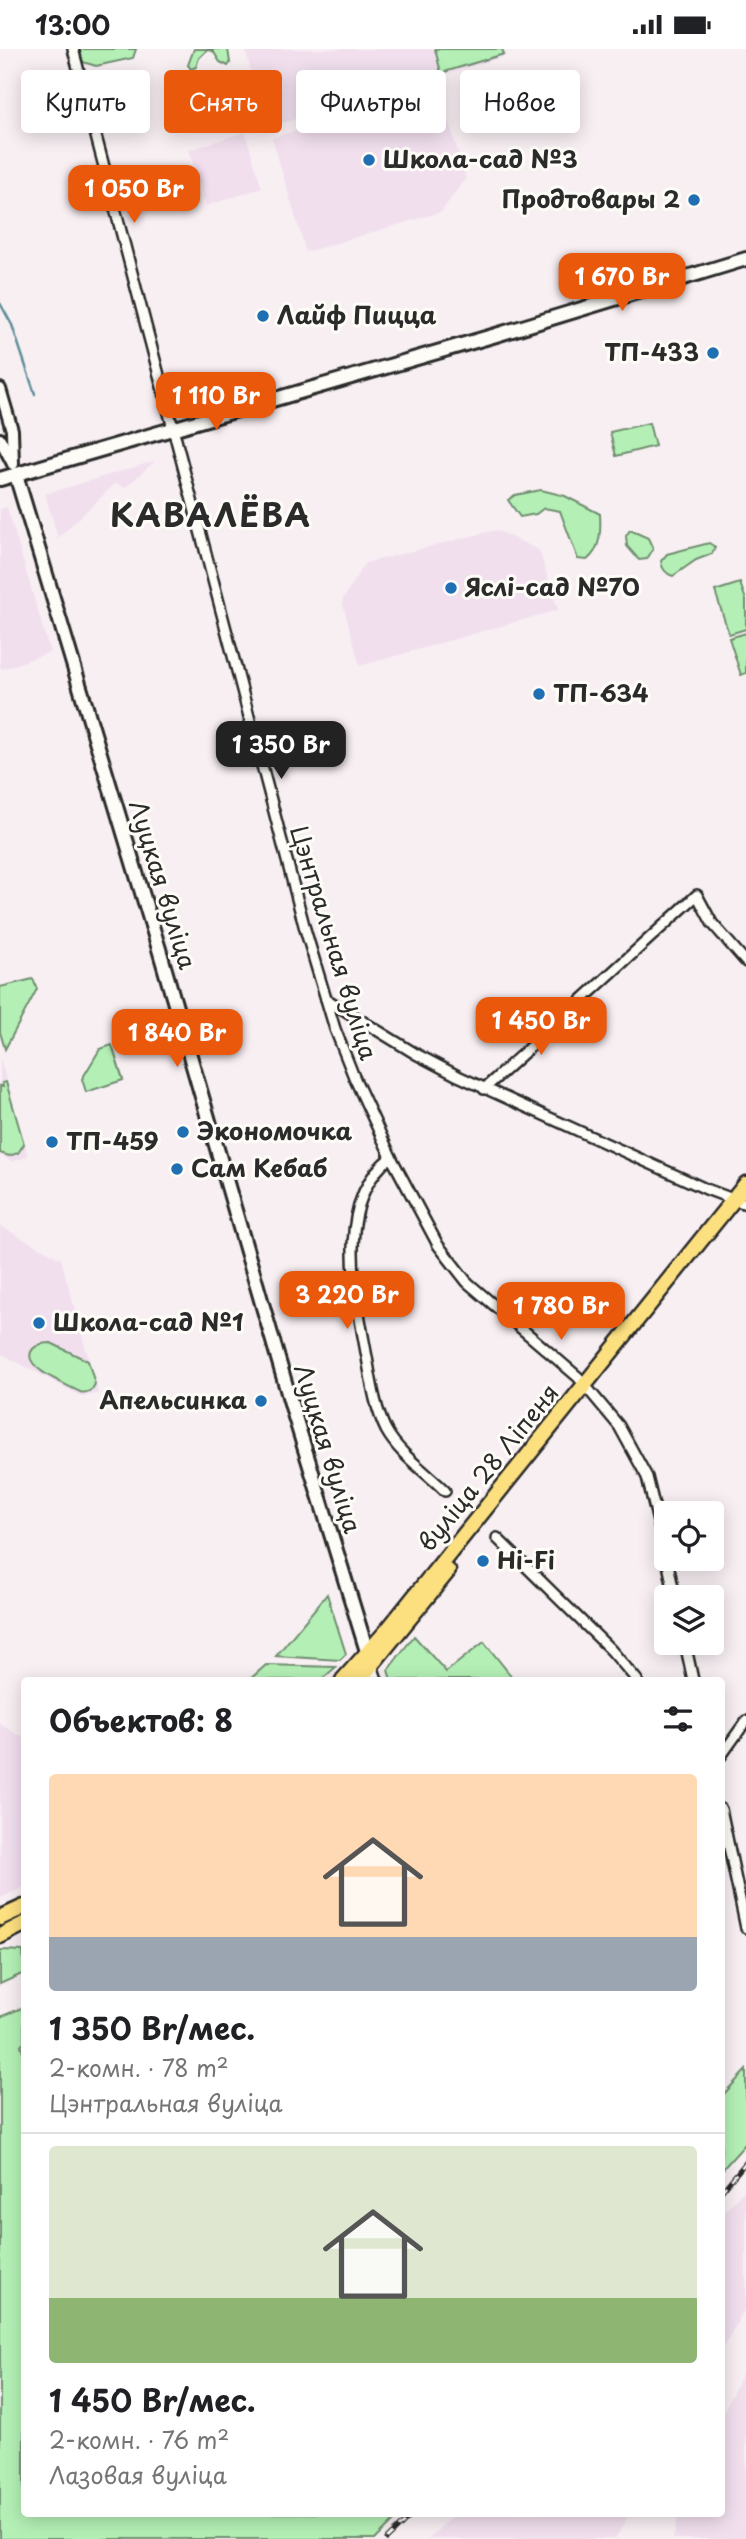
<!DOCTYPE html>
<html lang="ru">
<head>
<meta charset="utf-8">
<style>
  body { margin:0; font-family:"Playpen Sans",sans-serif; background:#f2f2f2; color:#202124; height:100vh; display:flex; flex-direction:column; font-size:26px; white-space:nowrap }
  * { box-sizing:border-box; margin:0 }
  p { font-size:23px; color:#757577 }
  .icon { flex:none; width:38px; height:38px; fill:none; stroke:currentColor; stroke-width:2; stroke-linecap:round; stroke-linejoin:round }
  .map { position:relative; flex:1; overflow:hidden }
  .drawer { position:absolute; left:21px; top:1628px; width:704px; height:840px; display:flex; flex-direction:column; background:#fff; border-radius:7px; box-shadow:0 4px 18px #0003 }
  .drawer>* { flex:none }
  .top-card { position:absolute; left:21px; top:21px; width:705px; height:63px; display:flex; gap:14px }
  .controls { position:absolute; left:654px; top:1452px; display:grid; gap:14px }
  .controls a { display:grid; place-items:center; width:70px; height:70px; border-radius:7px; background:#fff; box-shadow:0 4px 18px #0003; font-size:35px }
  .price { position:absolute; translate:-50% -60px; padding:0 16px; border-radius:14px; background:#ea580c; color:#fff; font-size:23px; line-height:46px; filter:drop-shadow(0 2px 4px #0008) }
  .price::after { content:''; position:absolute; left:50%; top:42px; width:21px; height:16px; margin-left:-10px; background:inherit; clip-path:polygon(0 0,100% 0,50% 100%) }
  .price.current { background:#222; color:#fff }
  ul { padding:0; list-style:none }
  li { display:grid; align-content:center; gap:14px; height:371px; padding:0 28px }
  li+li { border-top:2px solid #e0e0e0 }
  li span { display:grid; place-items:center; height:217px; border-radius:7px; color:#555 }
  li>.icon { margin-inline-start:auto }
  span .icon { width:126px; height:126px; fill:#fffc; stroke-width:1 }
  li b { font-size:30px }
  h2 { display:flex; justify-content:space-between; align-items:center; height:84px; padding:0 28px; font-size:30px }
  .pill { padding:0 24px; border-radius:7px; background:#fff; box-shadow:0 4px 18px #0003; font-size:24px; line-height:63px }
  .pill.current { background:#ea580c; color:#fff }
  .status { display:flex; justify-content:space-between; align-items:center; height:49px; padding:0 35px; background:#fff; direction:ltr }
  .status svg { height:19px; fill:currentColor }
  .map>svg:first-child { display:block }
</style>
</head>
<body>
<div class="status"><b>13:00</b><svg viewBox="0 0 49 12"><path d="M0 12V9h3v3zM5 12V6h3v6zM10 12V3h3v9zM15 12V0h3v12zM26 1h20v11H26zM47 4h2v5h-2z"/></svg></div>
<div class="map">
<svg width="746" height="2490" viewBox="0 0 746 2490">
  <rect width="100%" height="100%" fill="#f8eff3"/>
  <filter id="ink" filterUnits="userSpaceOnUse"><feTurbulence type="fractalNoise" baseFrequency=".0143" numOctaves="2"/><feDisplacementMap in="SourceGraphic" scale="14" xChannelSelector="R" yChannelSelector="G"/><feConvolveMatrix kernelMatrix="1 2 1 2 8 2 1 2 1" color-interpolation-filters="sRGB"/></filter>
  <g filter="url(#ink)">
    <g fill="#f1dfee">
      <path d="M245,0H504L506,7L266,79Z"/>
      <path d="M438,38L466,129L441,163L306,203L272,89Z"/>
      <path d="M245,83L262,139L206,157L189,101Z"/>
      <path d="M155,412L125,439L116,434L58,489L45,445Z"/>
      <path d="M7,458L50,603L3,620L0,619V460Z"/>
      <path d="M496,481L539,501L558,561L360,617L342,552L365,514Z"/>
      <path d="M0,1009L28,1107L12,1113L0,1106Z"/>
      <path d="M0,1177L61,1210L98,1344L83,1348L0,1304Z"/>
      <path d="M0,1675L24,1689V1838L0,1849Z"/>
      <path d="M746,2139V2258L721,2302V2167Z"/>
      <path d="M746,2316V2490H673L679,2464H721V2368Z"/>
      <path d="M456,2464H630L615,2490H428Z"/>
    </g>
    <g fill="#b4f0b6" stroke="#708e70" stroke-width="2">
      <path d="M80,0H136L133,9L96,17L83,13Z"/>
      <path d="M194,0H228L230,14L228,17L220,13L213,2L207,1L199,9L196,18L191,20L188,16Z"/>
      <path d="M435,0H502L504,5L441,24Z"/>
      <circle cx="231" cy="57" r="13"/>
      <path d="M649,374L655,397L616,407L610,383Z"/>
      <path d="M541,441L565,447L600,465C601,482 601,500 587,511L578,510L560,462L544,459L536,465L520,468L508,451L515,446Z"/>
      <path d="M630,481L648,489L653,500L647,510L639,511L627,497L626,487Z"/>
      <path d="M709,494L715,498L712,505L696,511L673,527C666,525 662,520 661,512L667,505Z"/>
      <path d="M740,534L746,551V580L729,585L715,542Z"/>
      <path d="M746,584V624L741,626L729,589Z"/>
      <path d="M33,930L37,940L5,1000L0,983V938Z"/>
      <path d="M112,996L123,1031L86,1043L82,1030L100,1000Z"/>
      <path d="M6,1033L24,1095L18,1104L9,1107L0,1104V1037L3,1038L2,1034Z"/>
      <path d="M51,1294L88,1312L95,1335C93,1341 87,1345 80,1343C68,1336 24,1320 31,1303C35,1295 44,1294 51,1294Z"/>
      <path d="M327,1545L346,1605L340,1611L276,1607Z"/>
      <path d="M414,1587L446,1623L484,1593L512,1628L502,1631H391L388,1621Z"/>
      <path d="M266,1616L336,1618L321,1631H249Z"/>
      <path d="M2,1901L23,1902L24,1924L0,1935V1902Z"/>
      <path d="M24,1958V1995L21,1996L24,2006V2464H402L376,2490H0V1968Z"/>
      <path d="M746,2021V2094L721,2122V2048Z"/>
    </g>
    <g fill="none" stroke-linecap="round" stroke-linejoin="round">
      <path stroke="#608f98" stroke-width="2.5" d="M0,254L12,276L35,345"/>
      <g stroke="#2b2b2b" stroke-width="14">
        <g id="minor">
          <path d="M73,0L305,880L335,980L354,1028L391,1108L438,1196L467,1233L578,1328L619,1377L647,1428L667,1509"/>
          <path d="M326,950L416,1005L458,1027L706,1140L746,1155"/>
          <path d="M484,1040L697,846L712,874L746,913"/>
          <path d="M391,1108C334,1152 355,1243 366,1303C371,1329 374,1357 386,1381C399,1405 426,1423 445,1442"/>
          <path d="M497,1489L611,1601L637,1631"/>
          <path d="M667,1510L675,1549"/>
          <path d="M685,1594L693,1631"/>
          <path d="M372,1616L377,1631"/>
          <path d="M721,1707L746,1672"/>
          <path d="M721,1760L746,1879"/>
        </g>
      </g>
      <g stroke="#2b2b2b" stroke-width="16">
        <g id="tertiary">
          <path d="M0,340L12,381L13,415"/>
          <path d="M0,390L12,413"/>
        </g>
      </g>
      <g stroke="#2b2b2b" stroke-width="18">
        <g id="secondary">
          <path d="M16,426L159,900L295,1368L370,1612"/>
          <path d="M0,430L496,286L746,210"/>
        </g>
      </g>
      <g stroke="#2b2b2b" stroke-width="19">
        <g id="primary">
          <path d="M343,1631L386,1583L746,1135"/>
          <path d="M359,1631L448,1522"/>
          <path d="M0,1869L24,1858"/>
          <path d="M0,1887L24,1875"/>
        </g>
      </g>
      <use href="#minor" stroke="#fdfcf7" stroke-width="9"/>
      <use href="#tertiary" stroke="#fdfcf7" stroke-width="10"/>
      <use href="#secondary" stroke="#fdfcf7" stroke-width="12"/>
      <use href="#primary" stroke="#fce080" stroke-width="14"/>
      <g stroke="#2b2b2b" stroke-width="5">
        <g id="rail">
          <path d="M721,2143L746,2113"/>
          <path d="M387,2490L414,2464"/>
        </g>
      </g>
      <use href="#rail" stroke="#fdfcf7" stroke-width="2.5" stroke-dasharray="8" stroke-linecap="butt"/>
    </g>
  </g>
  <g fill="#1f6fb2" stroke="#fdfcf7" stroke-width="2.5">
    <circle cx="369" cy="111" r="7"/>
    <circle cx="694" cy="151" r="7"/>
    <circle cx="263" cy="267" r="7"/>
    <circle cx="713" cy="304" r="7"/>
    <circle cx="451" cy="539" r="7"/>
    <circle cx="539" cy="645" r="7"/>
    <circle cx="183" cy="1083" r="7"/>
    <circle cx="52" cy="1093" r="7"/>
    <circle cx="177" cy="1120" r="7"/>
    <circle cx="39" cy="1274" r="7"/>
    <circle cx="261" cy="1352" r="7"/>
    <circle cx="483" cy="1512" r="7"/>
  </g>
  <g text-anchor="middle" stroke-width="6" stroke-linejoin="round" paint-order="stroke">
    <g font-size="24" font-weight="bold" fill="#2b2b2b" stroke="#fdfcf7" text-anchor="start">
      <text x="383" y="119">Школа-сад №3</text>
      <text x="680" y="159" text-anchor="end">Продтовары 2</text>
      <text x="277" y="275">Лайф Пицца</text>
      <text x="699" y="312" text-anchor="end">ТП-433</text>
      <text x="465" y="547">Яслі-сад №70</text>
      <text x="553" y="653">ТП-634</text>
      <text x="197" y="1091">Экономочка</text>
      <text x="66" y="1101">ТП-459</text>
      <text x="191" y="1128">Сам Кебаб</text>
      <text x="53" y="1282">Школа-сад №1</text>
      <text x="247" y="1360" text-anchor="end">Апельсинка</text>
      <text x="497" y="1520">Hi-Fi</text>
    </g>
    <g font-size="24" fill="#2b2b2b" stroke="#fdfcf7">
      <text transform="translate(162 836) rotate(73)" y="8">Луцкая вуліца</text>
      <text transform="translate(333 894) rotate(73)" y="8">Цэнтральная вуліца</text>
      <text transform="translate(327 1400) rotate(73)" y="8">Луцкая вуліца</text>
      <text transform="translate(489 1419) rotate(-51)" y="8">вуліца 28 Ліпеня</text>
    </g>
    <g font-size="32" font-weight="bold" letter-spacing="2" fill="#2b2b2b" stroke="#fdfcf7">
      <text x="211" y="478">КАВАЛЁВА</text>
    </g>
  </g>
</svg>
<div class="controls">
<a><svg class="icon" aria-label="locate" viewBox="0 0 24 24"><circle cx="12" cy="12" r="6"/><path d="M12 2v4M12 18v4M2 12h4M18 12h4"/></svg></a>
<a><svg class="icon" aria-label="layers" viewBox="0 0 24 24"><path d="M12 4l9 5-9 5-9-5zM3 14l9 5 9-5"/></svg></a>
</div>
<b class="price" style="left:134px;top:176px">1 050 Br</b>
<b class="price" style="left:622px;top:264px">1 670 Br</b>
<b class="price" style="left:216px;top:383px">1 110 Br</b>
<b class="price current" style="left:281px;top:732px">1 350 Br</b>
<b class="price" style="left:541px;top:1008px">1 450 Br</b>
<b class="price" style="left:177px;top:1020px">1 840 Br</b>
<b class="price" style="left:347px;top:1282px">3 220 Br</b>
<b class="price" style="left:561px;top:1293px">1 780 Br</b>
<div class="top-card">
<a class="pill">Купить</a>
<a class="pill current">Снять</a>
<a class="pill">Фильтры</a>
<a class="pill">Новое</a>
</div>
<section class="drawer">
<h2>Объектов: 8<svg class="icon" aria-label="filters" viewBox="0 0 24 24"><path d="M4 7h16M4 17h16"/><circle cx="9" cy="7" r="2"/><circle cx="15" cy="17" r="2"/></svg></h2>
<ul>
<li><span style="background:linear-gradient(#ffd9b3 75%,#9aa5b1 0)"><svg class="icon" aria-label="home" viewBox="0 0 24 24"><path d="M3 11l9-7 9 7M6 9v11h12V9"/></svg></span><div><b>1 350 Br/мес.</b><p>2-комн. · 78 m²</p><p>Цэнтральная вуліца</p></div></li>
<li><span style="background:linear-gradient(#dfe7d0 70%,#8fb573 0)"><svg class="icon" aria-label="home" viewBox="0 0 24 24"><path d="M3 11l9-7 9 7M6 9v11h12V9"/></svg></span><div><b>1 450 Br/мес.</b><p>2-комн. · 76 m²</p><p>Лазовая вуліца</p></div></li>
</ul>
</section>
</div>
</body>
</html>
